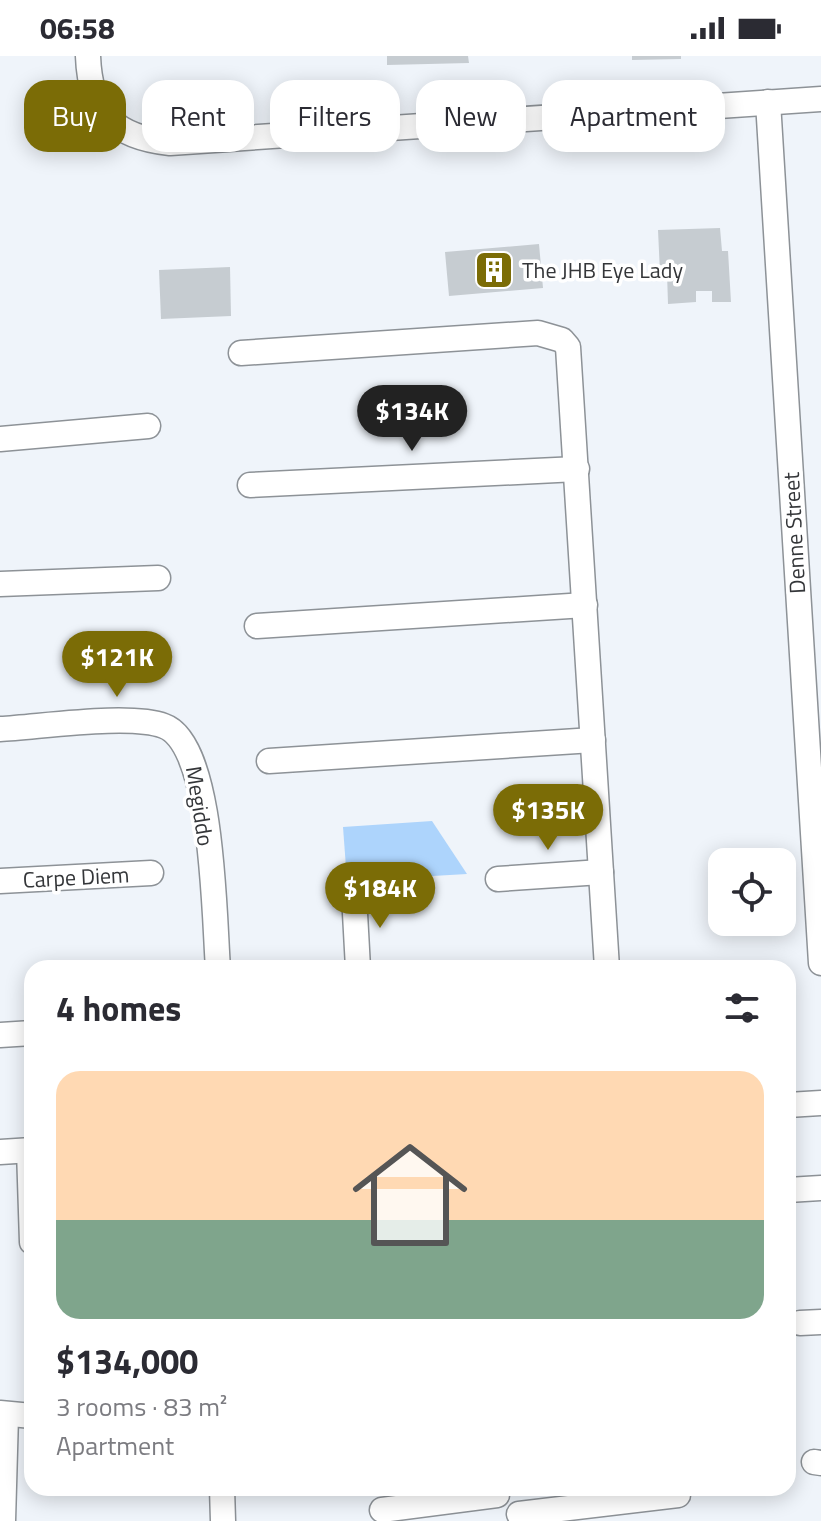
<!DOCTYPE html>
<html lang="en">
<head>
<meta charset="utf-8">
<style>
  body { margin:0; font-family:"Titillium Web",sans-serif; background:#f7f7f7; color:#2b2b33; height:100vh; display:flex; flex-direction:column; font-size:30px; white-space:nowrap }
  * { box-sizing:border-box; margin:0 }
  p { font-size:26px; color:#7c7c81 }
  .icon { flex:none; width:44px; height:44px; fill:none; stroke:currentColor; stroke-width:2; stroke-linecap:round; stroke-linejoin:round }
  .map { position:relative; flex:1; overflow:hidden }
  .drawer { position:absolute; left:24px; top:904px; width:772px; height:536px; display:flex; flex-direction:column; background:#fff; border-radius:24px; box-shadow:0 4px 20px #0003 }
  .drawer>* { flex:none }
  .guide { position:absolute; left:24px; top:24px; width:774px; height:72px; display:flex; gap:16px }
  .tools { position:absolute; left:708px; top:792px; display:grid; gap:16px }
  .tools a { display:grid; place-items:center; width:88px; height:88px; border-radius:16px; background:#fff; box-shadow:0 4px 20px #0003; font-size:40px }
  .price { position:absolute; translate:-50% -68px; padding:0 18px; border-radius:28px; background:#7b6c06; color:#fff; font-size:26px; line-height:52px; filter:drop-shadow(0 2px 4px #0008) }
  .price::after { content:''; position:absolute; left:50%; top:48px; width:24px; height:18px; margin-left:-12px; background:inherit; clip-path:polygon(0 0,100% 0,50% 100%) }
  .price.on { background:#222; color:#fff }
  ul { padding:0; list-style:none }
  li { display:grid; align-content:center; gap:16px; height:424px; padding:0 32px }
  li span { display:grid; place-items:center; height:248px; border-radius:24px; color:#555 }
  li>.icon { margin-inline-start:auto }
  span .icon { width:144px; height:144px; fill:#fffc; stroke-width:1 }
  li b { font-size:34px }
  h2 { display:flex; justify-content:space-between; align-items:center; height:96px; padding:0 32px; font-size:34px }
  .pill { padding:0 28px; border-radius:24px; background:#fff; box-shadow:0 4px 20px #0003; font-size:28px; line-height:72px }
  .pill.on { background:#7b6c06; color:#fff }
  .status { display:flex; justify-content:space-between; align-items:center; height:56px; padding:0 40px; background:#fff; direction:ltr }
  .status svg { height:22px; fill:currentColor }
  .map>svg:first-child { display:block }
</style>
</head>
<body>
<div class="status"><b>06:58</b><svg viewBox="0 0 49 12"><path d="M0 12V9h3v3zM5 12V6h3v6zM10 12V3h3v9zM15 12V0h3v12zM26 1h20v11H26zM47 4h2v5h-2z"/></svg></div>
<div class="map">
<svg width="821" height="1465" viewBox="0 0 821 1465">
  <rect width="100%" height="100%" fill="#eff4fa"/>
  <path fill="#add4fc" d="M432,765L467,818L347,825L343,771Z"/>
  <g fill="#c6ccd1">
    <path d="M387,0H468L469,7L387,9Z"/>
    <path d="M632,0H681V3L632,4Z"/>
    <path d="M720,172L722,195H728L731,246H712V235H696V246L668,248L667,217H660L658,174Z"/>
    <path d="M539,188L543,232L449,240L445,196Z"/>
    <path d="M230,211L231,260L161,263L159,214Z"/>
  </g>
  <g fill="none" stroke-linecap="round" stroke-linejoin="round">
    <g stroke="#8d9297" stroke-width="27">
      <g id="street">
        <path d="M88,0C90,57 114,81 170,87L821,43"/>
        <path d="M768,46L821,907"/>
        <path d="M241,297L538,277L562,284L568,291L607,912"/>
        <path d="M0,383L148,370"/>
        <path d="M250,429L577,413"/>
        <path d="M0,528L158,522"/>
        <path d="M257,570L585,549"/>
        <path d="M0,673C40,671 130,657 164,670C214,688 214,863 218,912"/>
        <path d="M269,705L593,684"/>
        <path d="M498,823L601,816"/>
        <path d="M0,825L151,817"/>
        <path d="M354,839L358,912"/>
        <path d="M0,979L32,977"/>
        <path d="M788,1049L821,1047"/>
        <path d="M29,1094L32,1186"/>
        <path d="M0,1096L32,1094"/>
        <path d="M788,1134L821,1132"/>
        <path d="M800,1267L821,1266"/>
        <path d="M0,1357L32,1360"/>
        <path d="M814,1406L821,1407"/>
        <path d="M222,1432L223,1465"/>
        <path d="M382,1454L497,1439"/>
        <path d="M519,1458L678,1439"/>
        <path d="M3,1465L6,1360"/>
      </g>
    </g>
    <use href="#street" stroke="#fff" stroke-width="24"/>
  </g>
  <defs>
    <g id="building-square" transform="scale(2)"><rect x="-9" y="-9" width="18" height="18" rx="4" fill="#7b6c06" stroke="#fff"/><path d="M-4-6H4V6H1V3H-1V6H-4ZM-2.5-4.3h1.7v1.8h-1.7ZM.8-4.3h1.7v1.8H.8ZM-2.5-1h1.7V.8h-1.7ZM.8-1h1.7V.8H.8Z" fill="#fff"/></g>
  </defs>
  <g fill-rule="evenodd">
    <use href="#building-square" x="494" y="214"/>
  </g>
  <g text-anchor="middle" stroke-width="7" stroke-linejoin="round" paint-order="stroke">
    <g font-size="22" fill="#343639" stroke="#fff" text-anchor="start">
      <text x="522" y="222">The JHB Eye Lady</text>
    </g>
    <g font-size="22" fill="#343639" stroke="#fff">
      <text transform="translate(794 477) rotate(-93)" y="8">Denne Street</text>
      <text transform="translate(200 750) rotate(81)" y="8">Megiddo</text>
      <text transform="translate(76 821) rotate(-3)" y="8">Carpe Diem</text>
    </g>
  </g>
</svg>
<div class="tools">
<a><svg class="icon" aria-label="locate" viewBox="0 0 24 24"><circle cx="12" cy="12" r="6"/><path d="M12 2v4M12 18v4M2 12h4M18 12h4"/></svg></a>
</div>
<b class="price on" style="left:412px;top:397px">$134K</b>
<b class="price" style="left:117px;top:643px">$121K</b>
<b class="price" style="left:548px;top:796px">$135K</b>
<b class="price" style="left:380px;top:874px">$184K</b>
<div class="guide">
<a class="pill on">Buy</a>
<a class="pill">Rent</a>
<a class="pill">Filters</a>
<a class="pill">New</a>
<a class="pill">Apartment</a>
</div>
<section class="drawer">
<h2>4 homes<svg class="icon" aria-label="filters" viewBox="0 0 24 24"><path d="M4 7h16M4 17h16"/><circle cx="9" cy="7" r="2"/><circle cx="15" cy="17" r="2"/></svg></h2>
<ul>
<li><span style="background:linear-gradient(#ffd9b3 60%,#7fa58c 0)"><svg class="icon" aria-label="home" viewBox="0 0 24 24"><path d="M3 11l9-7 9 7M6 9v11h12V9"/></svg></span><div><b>$134,000</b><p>3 rooms · 83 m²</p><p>Apartment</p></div></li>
</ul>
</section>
</div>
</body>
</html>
